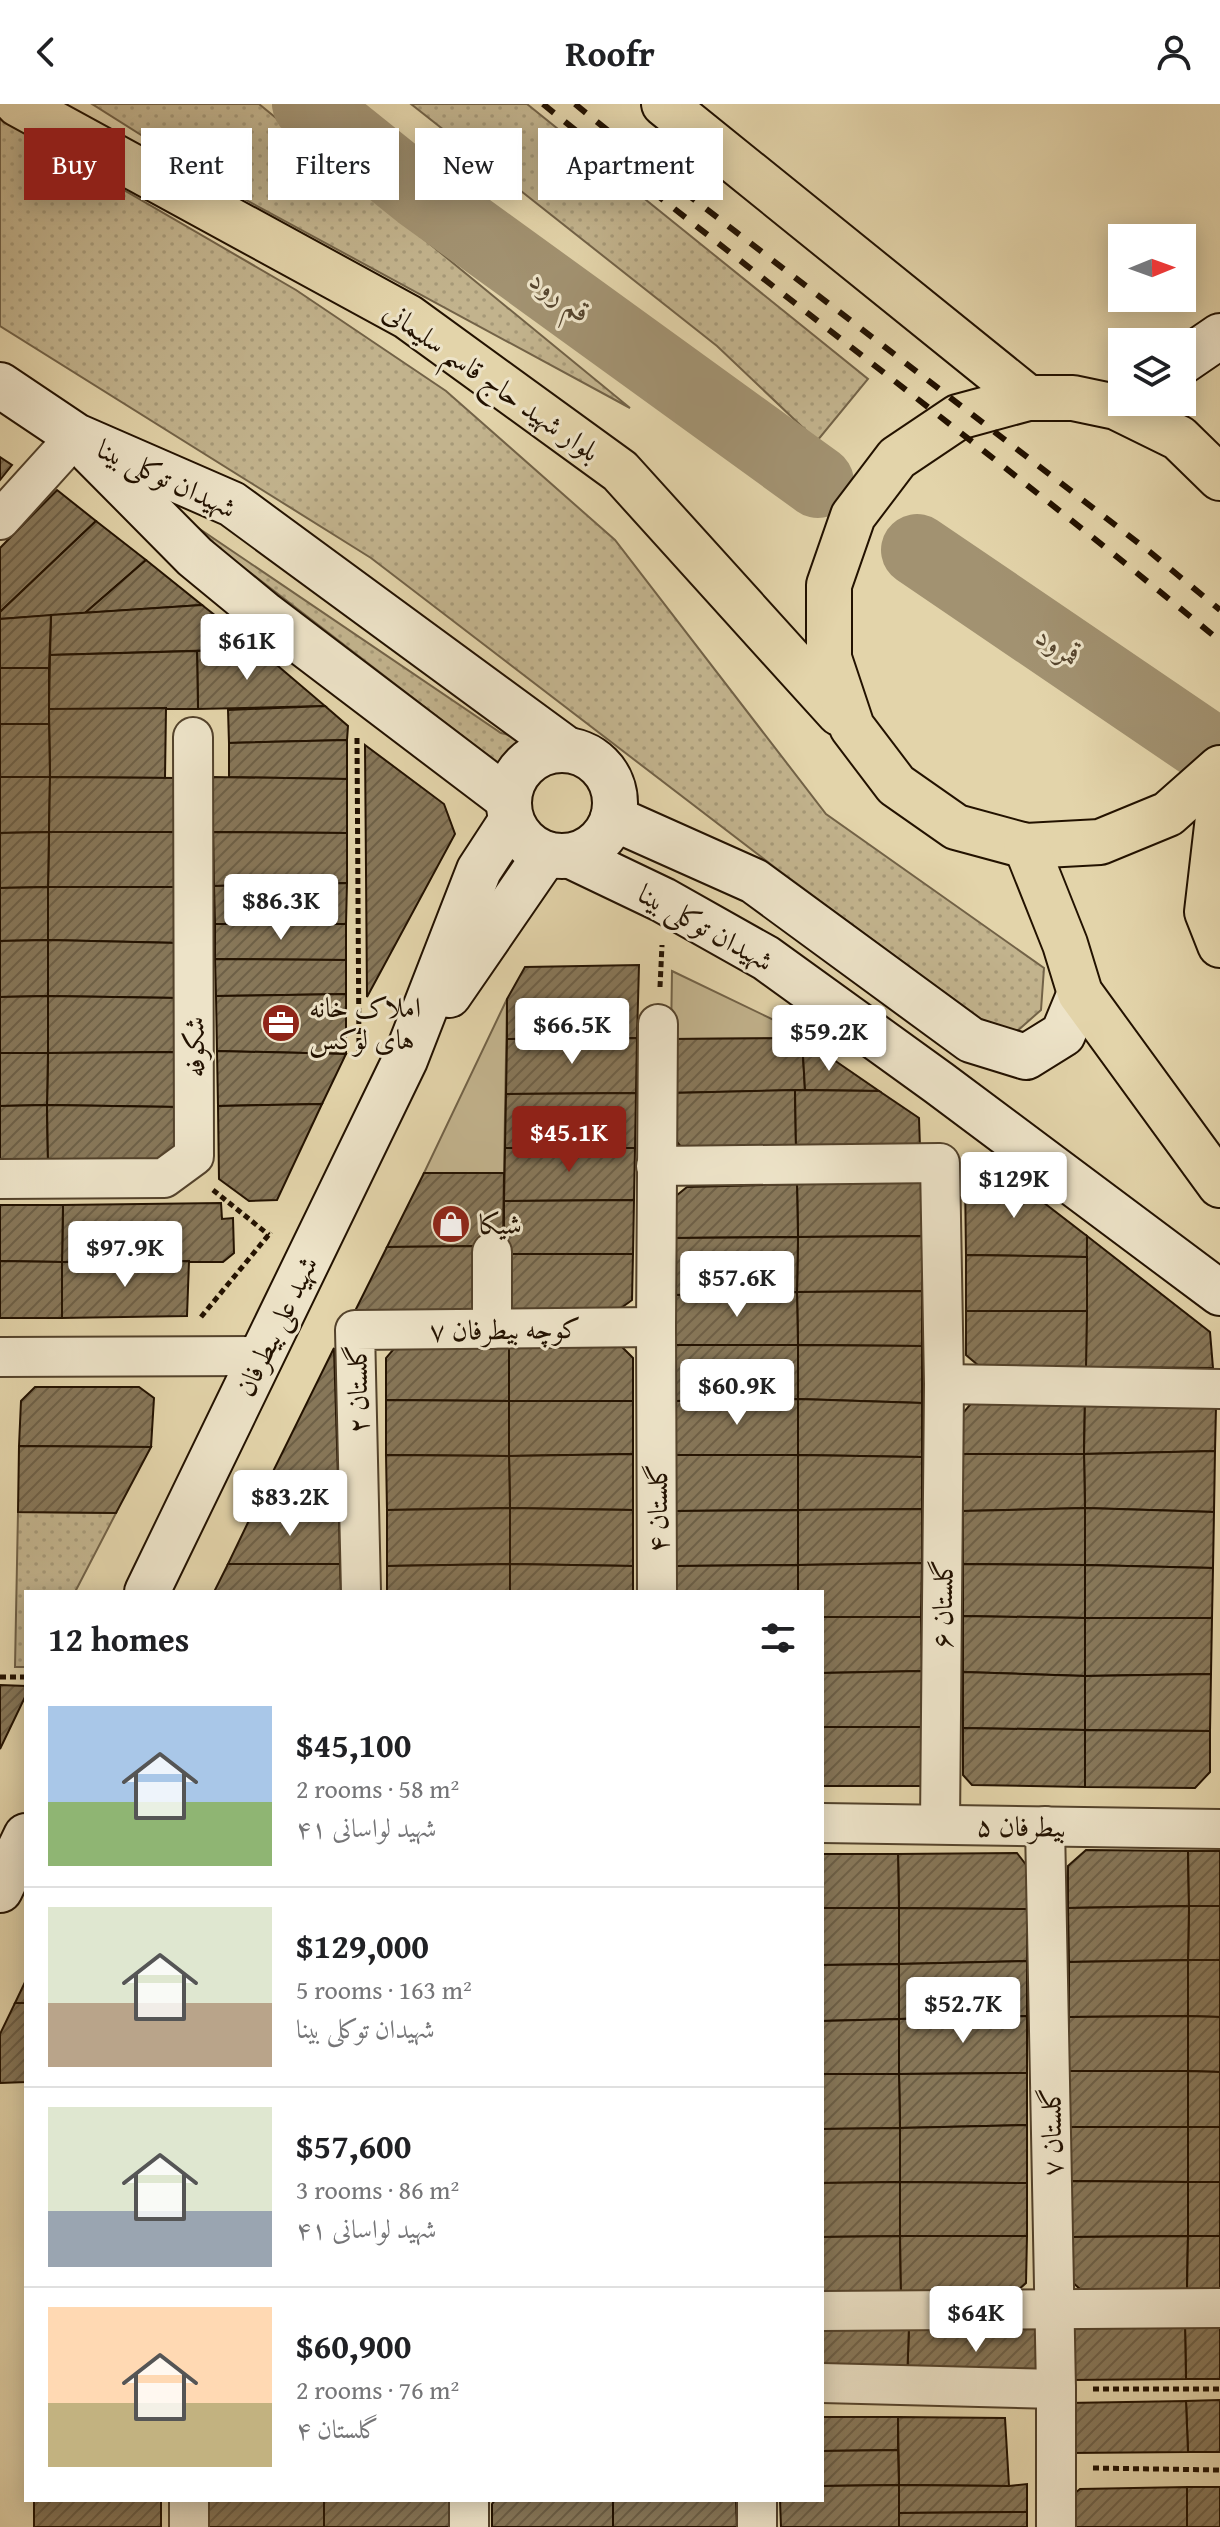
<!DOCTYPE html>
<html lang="en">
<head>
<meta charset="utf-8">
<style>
  body { margin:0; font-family:"Gentium Book Plus",Amiri,serif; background:#f6f6f6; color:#202124; height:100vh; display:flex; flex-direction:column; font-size:30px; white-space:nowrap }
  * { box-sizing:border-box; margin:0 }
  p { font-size:26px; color:#757577 }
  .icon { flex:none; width:44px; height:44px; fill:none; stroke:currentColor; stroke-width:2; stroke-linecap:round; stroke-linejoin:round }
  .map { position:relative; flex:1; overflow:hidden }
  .side { position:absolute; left:24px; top:1486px; width:800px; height:912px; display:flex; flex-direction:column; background:#fff; border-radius:0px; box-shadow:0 4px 20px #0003 }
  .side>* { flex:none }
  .guide { position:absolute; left:24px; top:24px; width:800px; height:72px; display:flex; gap:16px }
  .needle { width:52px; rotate:89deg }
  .controls { position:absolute; left:1108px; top:120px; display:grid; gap:16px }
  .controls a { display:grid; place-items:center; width:88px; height:88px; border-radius:0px; background:#fff; box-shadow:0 4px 20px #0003; font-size:40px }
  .price { position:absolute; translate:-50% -68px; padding:0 18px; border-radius:8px; background:#fff; color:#222; font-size:26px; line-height:52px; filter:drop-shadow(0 2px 4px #0008) }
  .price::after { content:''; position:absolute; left:50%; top:48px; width:24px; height:18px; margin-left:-12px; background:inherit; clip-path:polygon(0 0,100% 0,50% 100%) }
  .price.active { background:#8f2418; color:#fff }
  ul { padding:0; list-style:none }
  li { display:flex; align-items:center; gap:24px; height:200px; padding:0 24px }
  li+li { border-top:2px solid #e0e0e0 }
  li span { display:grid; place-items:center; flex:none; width:224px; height:160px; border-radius:0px; color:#555 }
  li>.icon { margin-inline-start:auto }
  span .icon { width:96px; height:96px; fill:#fffc; stroke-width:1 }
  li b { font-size:34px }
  h2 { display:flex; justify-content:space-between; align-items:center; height:96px; padding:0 24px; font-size:34px }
  .pill { padding:0 28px; border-radius:0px; background:#fff; box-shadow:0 4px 20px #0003; font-size:28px; line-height:72px }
  .pill.active { background:#8f2418; color:#fff }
  header { display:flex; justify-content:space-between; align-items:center; height:104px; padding:0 24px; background:#fff; font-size:36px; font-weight:700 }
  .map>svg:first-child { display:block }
</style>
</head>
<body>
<header><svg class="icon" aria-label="back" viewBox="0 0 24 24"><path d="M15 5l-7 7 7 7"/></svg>Roofr<svg class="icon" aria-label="person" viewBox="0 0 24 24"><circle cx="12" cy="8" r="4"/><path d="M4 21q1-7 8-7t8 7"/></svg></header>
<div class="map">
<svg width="1220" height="2423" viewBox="0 0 1220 2423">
  <defs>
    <pattern id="grass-dots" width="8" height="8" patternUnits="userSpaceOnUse" patternTransform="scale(2)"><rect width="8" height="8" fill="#c2b38d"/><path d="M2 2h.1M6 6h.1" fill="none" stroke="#a69978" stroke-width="1.8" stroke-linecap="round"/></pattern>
    <pattern id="building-hatch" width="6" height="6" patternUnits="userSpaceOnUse" patternTransform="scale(2)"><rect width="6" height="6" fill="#877759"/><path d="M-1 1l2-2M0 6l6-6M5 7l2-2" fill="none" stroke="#6e6047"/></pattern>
  </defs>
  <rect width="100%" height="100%" fill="#e3d4aa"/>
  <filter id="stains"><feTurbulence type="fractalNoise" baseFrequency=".0025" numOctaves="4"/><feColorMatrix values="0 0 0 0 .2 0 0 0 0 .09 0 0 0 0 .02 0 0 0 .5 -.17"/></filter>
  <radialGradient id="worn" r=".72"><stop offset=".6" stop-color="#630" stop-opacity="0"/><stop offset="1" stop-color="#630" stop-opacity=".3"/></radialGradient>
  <g fill="url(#grass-dots)" stroke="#726247" stroke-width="2">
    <path d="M92,0H259L630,304L233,89Z"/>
    <path d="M411,0H527L868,275L817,337L717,242Z"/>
    <path d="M0,14L296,186L446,287L615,436L826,710L1044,864L1041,906L1016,928L980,915L773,762L371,454L0,222Z"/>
    <path d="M151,392L501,629L522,634L494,667L487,651Z"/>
    <path d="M18,1408L116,1409L75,1488H26V1563H15Z"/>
  </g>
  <g fill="#c2b38d" stroke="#726247" stroke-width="2">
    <path d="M672,867L778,918L802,934L671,935Z"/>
    <path d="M507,895L504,1069H424Z"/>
  </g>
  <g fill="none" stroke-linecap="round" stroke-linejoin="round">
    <g stroke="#a29271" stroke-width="72">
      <path d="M308,0L419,89L818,378"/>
      <path d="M917,446L1201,639"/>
    </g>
  </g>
  <g fill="url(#building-hatch)" stroke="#231201" stroke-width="2">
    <path d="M0,353L12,361L0,376Z"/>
    <path d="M57,386L96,417L0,508V444Z"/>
    <path d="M96,417L146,456L85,509L0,515V508Z"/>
    <path d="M146,456L202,501L85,509Z"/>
    <path d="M202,501L258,545L50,551L51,511Z"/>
    <path d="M51,511L49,564H0V515Z"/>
    <path d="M258,545L325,602L198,605L197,547Z"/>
    <path d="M197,547L198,605H49L50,551Z"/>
    <rect x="0" y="564" width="49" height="56"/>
    <path d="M325,602L348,622L347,636L229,639L228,606Z"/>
    <path d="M166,604L165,674L50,673L49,605Z"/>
    <path d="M0,620H49L50,673H0Z"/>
    <path d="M347,636V675L229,673V639Z"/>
    <path d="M365,641L444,700L455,730L367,893Z"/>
    <path d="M0,673H50L49,728L0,729Z"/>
    <path d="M50,673L178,674V728H49Z"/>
    <path d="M212,673L347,675V729L213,728Z"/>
    <path d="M49,728H178V783H48Z"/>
    <path d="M49,728L48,783L0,784V729Z"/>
    <path d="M213,728L347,729V779L214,782Z"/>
    <path d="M347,779L346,820H215L214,782Z"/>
    <path d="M48,783V836L0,837V784Z"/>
    <path d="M48,783H178V839L48,836Z"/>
    <path d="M215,820H346V856L215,855Z"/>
    <path d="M48,836L178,839V894L48,892Z"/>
    <path d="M48,836V892L0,893V837Z"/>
    <path d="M215,855L346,856V890L216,892Z"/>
    <path d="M639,861L637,934L507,935V895L525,863Z"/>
    <path d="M346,890V950L217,947L216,892Z"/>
    <path d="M48,892V949H0V893Z"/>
    <path d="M48,892L178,894V948L48,949Z"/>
    <path d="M637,934L636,989L506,990L507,935Z"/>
    <path d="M802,934L805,986L671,989V935Z"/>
    <path d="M802,934L879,987L805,986Z"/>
    <path d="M217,947L346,950L322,1000L218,1002Z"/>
    <path d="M178,948V1003L47,1001L48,949Z"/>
    <path d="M0,949H48L47,1001L0,1002Z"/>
    <path d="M795,986L796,1044H682L671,1031V989Z"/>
    <path d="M795,986L879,987L919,1014L920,1044H796Z"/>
    <path d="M636,989L635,1044H505L506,990Z"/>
    <path d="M322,1000L277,1096L249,1097L219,1075L218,1002Z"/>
    <path d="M47,1001L48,1058L0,1057V1002Z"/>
    <path d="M47,1001L178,1003V1040L160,1060L48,1058Z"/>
    <path d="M505,1044H635L634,1096L504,1097Z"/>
    <path d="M986,1054L1087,1132V1153L966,1151L965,1073Z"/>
    <path d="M424,1069H504L503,1142L387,1143Z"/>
    <path d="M922,1078V1132L798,1133L797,1080Z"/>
    <path d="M797,1080L798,1133L676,1134V1092L687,1083Z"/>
    <path d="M634,1096L633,1150H504V1097Z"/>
    <path d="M221,1099L222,1115L233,1114L234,1149L223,1158H62L63,1101Z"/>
    <path d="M0,1101H63L62,1158L0,1157Z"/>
    <path d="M922,1132V1187L797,1188L798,1133Z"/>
    <path d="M1087,1132L1210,1228L1213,1264L1086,1263Z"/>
    <path d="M798,1133L797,1188L676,1191V1134Z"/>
    <path d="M476,1142V1209H354L387,1143Z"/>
    <path d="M504,1150H633L632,1196L621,1204L505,1207Z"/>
    <path d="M966,1151L1087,1153V1207H966Z"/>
    <path d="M0,1157L62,1158V1214H0Z"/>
    <path d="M189,1157L187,1212L62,1214V1158Z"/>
    <path d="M922,1187V1242L798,1241L797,1188Z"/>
    <path d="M797,1188L798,1241H676V1191Z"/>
    <path d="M966,1207H1087L1086,1263L979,1262L966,1251Z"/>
    <path d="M398,1240H509V1297L386,1296V1254Z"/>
    <path d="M509,1240H619L633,1254V1297H509Z"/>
    <path d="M676,1241H798V1295L676,1297Z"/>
    <path d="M798,1241L922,1242V1299L798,1295Z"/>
    <path d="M334,1244L339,1404L254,1406Z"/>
    <path d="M35,1283H139L154,1294L151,1343L19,1342L21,1297Z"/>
    <path d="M798,1295L922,1299V1353L798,1351Z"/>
    <path d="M798,1295V1351H676V1297Z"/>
    <path d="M1085,1295L1084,1350H963V1309L974,1296Z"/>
    <path d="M1085,1295L1216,1303L1215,1347L1084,1350Z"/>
    <path d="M386,1296L509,1297V1352L386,1351Z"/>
    <path d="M509,1297H633V1350L509,1352Z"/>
    <path d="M19,1342L151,1343L116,1409L18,1408Z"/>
    <path d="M1215,1347L1214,1408L1085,1404L1084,1350Z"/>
    <path d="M633,1350V1406L510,1404L509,1352Z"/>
    <path d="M963,1350H1084L1085,1404L963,1407Z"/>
    <path d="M386,1351L509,1352L510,1404L387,1406Z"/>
    <path d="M676,1351H798V1406L676,1407Z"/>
    <path d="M798,1351L922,1353V1405L798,1406Z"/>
    <path d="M339,1404L340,1460H228L254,1406Z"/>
    <path d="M510,1404V1460L387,1462V1406Z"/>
    <path d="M510,1404L633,1406V1462L510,1460Z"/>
    <path d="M1085,1404V1461L963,1460V1407Z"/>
    <path d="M1085,1404L1214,1408L1213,1464L1085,1461Z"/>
    <path d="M922,1405V1459L798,1461V1406Z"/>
    <path d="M798,1406V1461L676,1462V1407Z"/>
    <path d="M922,1459L921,1513H822V1488H798V1461Z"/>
    <path d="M228,1460H340L341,1488H214Z"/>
    <path d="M510,1460V1488H387V1462Z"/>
    <path d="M510,1460L633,1462V1488H510Z"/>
    <path d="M963,1460L1085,1461V1514L963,1512Z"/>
    <path d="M798,1461V1488H676V1462Z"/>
    <path d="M1085,1461L1213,1464L1212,1514H1085Z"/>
    <path d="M963,1512L1085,1514V1572L963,1568Z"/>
    <path d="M822,1513H921L922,1567L822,1569Z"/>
    <path d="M1085,1514H1212L1211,1570L1085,1572Z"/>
    <path d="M922,1567L921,1623H822V1569Z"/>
    <path d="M963,1568L1085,1572V1626L963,1624Z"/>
    <path d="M1211,1570L1210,1627L1085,1626V1572Z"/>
    <path d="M0,1581L26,1582V1591L0,1645Z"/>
    <path d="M822,1623H921L922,1682H822Z"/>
    <path d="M963,1624L1085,1626V1683L972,1681L963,1671Z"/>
    <path d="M1085,1626L1210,1627V1668L1195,1684L1085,1683Z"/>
    <path d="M1086,1746L1188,1747L1189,1802L1068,1804V1762Z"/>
    <path d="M1188,1747H1220V1802H1189Z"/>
    <path d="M1017,1749L1027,1762V1805L899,1804L898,1750Z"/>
    <path d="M822,1750H898L899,1804H822Z"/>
    <path d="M1189,1802H1220V1856H1188Z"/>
    <path d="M1189,1802L1188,1856L1069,1858L1068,1804Z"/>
    <path d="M822,1804H899V1860L822,1861Z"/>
    <path d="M899,1804L1027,1805V1857L899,1860Z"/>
    <path d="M1188,1856V1912L1069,1913V1858Z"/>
    <path d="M1188,1856H1220V1913L1188,1912Z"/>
    <path d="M1027,1857V1912L899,1915V1860Z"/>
    <path d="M899,1860V1915L822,1917V1861Z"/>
    <path d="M26,1876V1899H15Z"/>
    <path d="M15,1899H26V1978L0,1979V1930Z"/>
    <path d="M1027,1912V1969L899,1970V1915Z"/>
    <path d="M1188,1912L1220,1913V1968L1188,1967Z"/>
    <path d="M1188,1912V1967H1069V1913Z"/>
    <path d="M899,1915V1970H822V1917Z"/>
    <rect x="1069" y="1967" width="119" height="56"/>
    <path d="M1188,1967L1220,1968V2023H1188Z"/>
    <path d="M1027,1969V2021L900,2024L899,1970Z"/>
    <path d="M822,1970H899L900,2024L822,2025Z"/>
    <path d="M1027,2021V2079L900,2078V2024Z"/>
    <path d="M1069,2023H1188V2078L1070,2077Z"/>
    <rect x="1188" y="2023" width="32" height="55"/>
    <path d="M900,2024V2078L822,2079V2025Z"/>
    <path d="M1070,2077L1188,2078V2132L1070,2133Z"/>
    <path d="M900,2078L1027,2079V2132H900Z"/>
    <path d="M900,2078V2132L822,2133V2079Z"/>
    <rect x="1188" y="2078" width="32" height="54"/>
    <path d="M900,2132L901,2188L822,2189V2133Z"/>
    <path d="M900,2132H1027L1026,2179L1016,2188H901Z"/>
    <path d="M1188,2132L1187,2187L1081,2186L1070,2176V2133Z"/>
    <path d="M1188,2132H1220V2187H1187Z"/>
    <path d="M1185,2221H1220V2275H1186Z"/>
    <path d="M1185,2221L1186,2275L1069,2276L1067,2222Z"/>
    <path d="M909,2222H1043V2279L907,2278Z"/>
    <path d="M909,2222L907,2278L822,2277V2223Z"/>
    <path d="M1220,2296V2348H1188L1186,2297Z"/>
    <path d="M1186,2297L1188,2348L1069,2349L1067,2299Z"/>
    <path d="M822,2313H898V2346L822,2347Z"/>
    <path d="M898,2313L1005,2314L1009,2382L899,2381Z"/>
    <path d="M898,2346L899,2381L822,2382V2347Z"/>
    <path d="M1027,2380V2408L899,2409V2381L1009,2382Z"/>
    <path d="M899,2381V2423H781L780,2396H822V2382Z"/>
    <path d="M1187,2383V2423H1068L1067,2396L1080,2385Z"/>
    <rect x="1187" y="2383" width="33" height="40"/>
    <rect x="34" y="2396" width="127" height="27"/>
    <rect x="203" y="2396" width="121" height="27"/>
    <rect x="324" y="2396" width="130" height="27"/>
    <path d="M495,2396H613V2423H492V2400Z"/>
    <path d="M613,2396H736L737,2423H613Z"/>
    <path d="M1027,2408V2423H899V2409Z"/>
  </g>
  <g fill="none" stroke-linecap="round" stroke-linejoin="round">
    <g stroke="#53422b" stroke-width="42">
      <g id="street">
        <path d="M0,416L76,332"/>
        <path d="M656,1062L940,1059L944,1280L940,1720"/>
        <path d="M0,1075L164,1074L194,1052L193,633"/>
        <path d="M492,1148V1225"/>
        <path d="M0,1253L262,1252"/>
        <path d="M944,1280L1220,1285"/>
        <path d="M361,1488L355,1226L656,1223"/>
        <path d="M657,1488L656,1223L658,920"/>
        <path d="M822,1719L1220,1725"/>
        <path d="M1045,1722L1056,2285V2423"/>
        <path d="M822,2207L1220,2204"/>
        <path d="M822,2279L1056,2285"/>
        <path d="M469,2396V2423"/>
        <path d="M757,2396V2423"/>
        <path d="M189,2423V2396"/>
      </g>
    </g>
    <g stroke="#231201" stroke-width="48">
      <g id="secondary">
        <path d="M1182,258L1220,232"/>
        <path d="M0,281L76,332L232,400L566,645"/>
        <path d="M91,348L195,453L263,509L508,695"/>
        <circle cx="562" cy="699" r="53"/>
        <path d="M613,714L754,777L971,936L1026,953L1063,930L1080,889"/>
        <path d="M571,752L663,796L766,854L939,979L1220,1189"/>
        <path d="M449,891L546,750"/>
        <path d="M147,1488L405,956L479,766L511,717"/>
        <path d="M0,1786L26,1732"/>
      </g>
    </g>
    <g stroke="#231201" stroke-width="48">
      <g id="primary">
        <path d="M18,0L408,213L620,367L839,609"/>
        <path d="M664,0L1028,294"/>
        <path d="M1220,374L1179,334L1116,303L1073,294H1028L958,313L897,354L853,412L829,481V554L852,623L896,681L956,723L1026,742L1100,738L1168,710L1220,664"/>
        <path d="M1220,696L1207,808L1220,841"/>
        <path d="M1026,742L1065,840L1080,889L1220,1081"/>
      </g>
    </g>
    <g stroke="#231201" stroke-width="5" stroke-dasharray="6 4" stroke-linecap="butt">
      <path d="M357,634L359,948"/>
      <path d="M660,883L662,841"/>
      <path d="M213,1086L269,1131"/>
      <path d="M201,1213L271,1128"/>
      <path d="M0,1573H26"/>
      <path d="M1093,2285H1220"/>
      <path d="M1093,2364L1220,2366"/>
    </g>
    <use href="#street" stroke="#ede3c8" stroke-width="38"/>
    <use href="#secondary" stroke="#ede3c8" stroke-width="44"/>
    <use href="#primary" stroke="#e3d4aa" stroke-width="44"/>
    <g stroke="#231201" stroke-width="6" stroke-dasharray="14 14" stroke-linecap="butt">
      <path d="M543,0C767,181 998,353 1220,537"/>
      <path d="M575,0L674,80L1150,448L1220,506"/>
    </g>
  </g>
  <defs>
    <g id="office-disc" transform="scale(2)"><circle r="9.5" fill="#8f2418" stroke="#ede3c8"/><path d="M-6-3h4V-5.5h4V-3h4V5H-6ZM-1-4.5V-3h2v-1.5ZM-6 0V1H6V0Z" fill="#fff"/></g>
    <g id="shop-disc" transform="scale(2)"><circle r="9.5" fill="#8f2418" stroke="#ede3c8"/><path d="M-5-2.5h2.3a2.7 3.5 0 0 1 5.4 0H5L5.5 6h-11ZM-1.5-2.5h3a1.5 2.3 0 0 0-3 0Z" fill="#fff"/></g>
  </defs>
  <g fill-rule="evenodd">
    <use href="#office-disc" x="281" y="919"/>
    <use href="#shop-disc" x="451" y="1120"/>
  </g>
  <g text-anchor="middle" stroke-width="6" stroke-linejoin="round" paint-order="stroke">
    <g font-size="28" fill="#231201" stroke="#ede3c8">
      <text transform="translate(492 277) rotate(35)" y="10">بلوار شهید حاج قاسم سلیمانی</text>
      <text transform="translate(167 374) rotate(25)" y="10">شهیدان توکلی بینا</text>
      <text transform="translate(706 823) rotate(29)" y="10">شهیدان توکلی بینا</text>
      <text transform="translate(194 943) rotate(-90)" y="10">شکوفه</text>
      <text transform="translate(276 1222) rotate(-64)" y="10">شهید علی بیطرفان</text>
      <text transform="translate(505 1225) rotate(-1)" y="10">کوچه بیطرفان ۷</text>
      <text transform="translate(357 1285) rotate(-91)" y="10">گلستان ۲</text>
      <text transform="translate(657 1404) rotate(-90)" y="10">گلستان ۴</text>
      <text transform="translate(942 1500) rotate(-89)" y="10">گلستان ۶</text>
      <text transform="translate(1021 1722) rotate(1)" y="10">بیطرفان ۵</text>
      <text transform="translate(1051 2028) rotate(-91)" y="10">گلستان ۷</text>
    </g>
    <g font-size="28" fill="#231201" stroke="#ede3c8" text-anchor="start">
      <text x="309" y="913">املاک خانه<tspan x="309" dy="32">های لوکس</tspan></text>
      <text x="479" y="1130">شیکا</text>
    </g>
    <g font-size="30" font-style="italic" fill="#56452e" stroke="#ede3c8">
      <text transform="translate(561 192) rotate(36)" y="10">قم رود</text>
      <text transform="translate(1059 542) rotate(34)" y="10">قمرود</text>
    </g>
  </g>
  <rect width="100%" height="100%" filter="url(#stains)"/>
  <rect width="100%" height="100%" fill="url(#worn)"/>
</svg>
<div class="controls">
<a><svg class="needle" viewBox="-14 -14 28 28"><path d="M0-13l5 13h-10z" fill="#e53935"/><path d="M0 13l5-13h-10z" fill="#757577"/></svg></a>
<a><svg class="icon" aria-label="layers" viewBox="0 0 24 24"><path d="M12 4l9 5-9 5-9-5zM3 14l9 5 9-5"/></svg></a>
</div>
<b class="price" style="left:247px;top:578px">$61K</b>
<b class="price" style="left:281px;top:838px">$86.3K</b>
<b class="price" style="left:572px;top:962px">$66.5K</b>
<b class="price" style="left:829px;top:969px">$59.2K</b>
<b class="price active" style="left:569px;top:1070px">$45.1K</b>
<b class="price" style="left:1014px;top:1116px">$129K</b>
<b class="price" style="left:125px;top:1185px">$97.9K</b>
<b class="price" style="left:737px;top:1215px">$57.6K</b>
<b class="price" style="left:737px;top:1323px">$60.9K</b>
<b class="price" style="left:290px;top:1434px">$83.2K</b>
<b class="price" style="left:963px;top:1941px">$52.7K</b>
<b class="price" style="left:976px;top:2250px">$64K</b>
<div class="guide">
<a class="pill active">Buy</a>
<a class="pill">Rent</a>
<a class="pill">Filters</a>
<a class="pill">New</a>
<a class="pill">Apartment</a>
</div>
<section class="side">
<h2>12 homes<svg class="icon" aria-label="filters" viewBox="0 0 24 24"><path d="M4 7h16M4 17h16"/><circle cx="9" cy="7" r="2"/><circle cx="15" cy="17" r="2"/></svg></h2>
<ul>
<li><span style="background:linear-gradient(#a9c7e8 60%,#8fb573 0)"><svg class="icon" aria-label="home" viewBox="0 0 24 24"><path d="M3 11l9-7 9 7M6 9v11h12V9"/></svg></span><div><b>$45,100</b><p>2 rooms · 58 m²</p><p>شهید لواسانی ۴۱</p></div></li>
<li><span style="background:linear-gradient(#dfe7d0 60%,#b9a48a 0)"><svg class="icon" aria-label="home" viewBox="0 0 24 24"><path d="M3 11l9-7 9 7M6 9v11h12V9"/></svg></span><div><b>$129,000</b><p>5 rooms · 163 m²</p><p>شهیدان توکلی بینا</p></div></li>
<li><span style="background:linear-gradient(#dfe7d0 65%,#9aa5b1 0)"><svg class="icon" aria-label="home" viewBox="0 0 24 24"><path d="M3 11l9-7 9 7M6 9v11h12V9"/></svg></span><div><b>$57,600</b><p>3 rooms · 86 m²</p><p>شهید لواسانی ۴۱</p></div></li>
<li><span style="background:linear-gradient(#ffd9b3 60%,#c2b280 0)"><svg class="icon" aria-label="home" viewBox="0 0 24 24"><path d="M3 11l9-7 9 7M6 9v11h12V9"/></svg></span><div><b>$60,900</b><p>2 rooms · 76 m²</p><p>گلستان ۴</p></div></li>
</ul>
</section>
</div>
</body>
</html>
